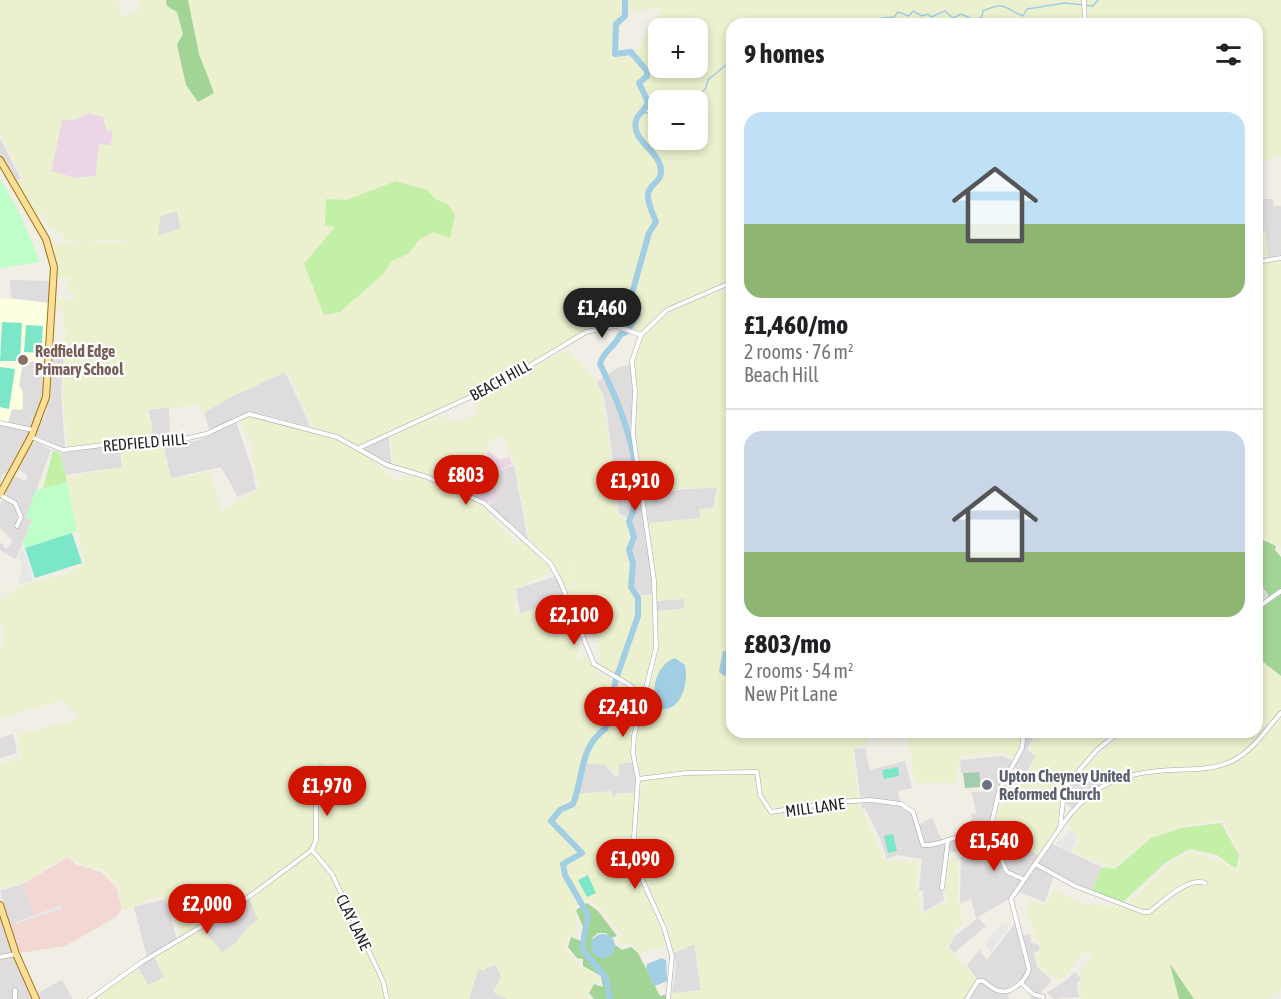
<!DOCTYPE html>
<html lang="en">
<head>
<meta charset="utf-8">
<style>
  body { margin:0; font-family:"Asap Condensed",sans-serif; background:#f6f6f6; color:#202124; height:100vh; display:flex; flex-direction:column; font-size:22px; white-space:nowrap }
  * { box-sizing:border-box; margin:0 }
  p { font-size:20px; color:#757577 }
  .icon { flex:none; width:33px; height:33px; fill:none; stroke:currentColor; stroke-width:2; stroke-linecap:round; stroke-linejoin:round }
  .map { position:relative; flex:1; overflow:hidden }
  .sheet { position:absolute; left:726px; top:18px; width:537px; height:720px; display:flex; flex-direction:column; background:#fff; border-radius:18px; box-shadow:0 3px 9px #0003 }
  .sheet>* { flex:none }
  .buttons { position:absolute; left:648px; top:18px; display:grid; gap:12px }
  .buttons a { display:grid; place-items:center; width:60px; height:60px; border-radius:12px; background:#fff; box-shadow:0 3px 9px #0003; font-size:30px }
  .price { position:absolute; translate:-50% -51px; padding:0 14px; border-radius:21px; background:#cf1400; color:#fff; font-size:20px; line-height:39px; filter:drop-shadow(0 2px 3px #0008) }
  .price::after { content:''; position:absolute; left:50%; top:36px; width:18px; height:14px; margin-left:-9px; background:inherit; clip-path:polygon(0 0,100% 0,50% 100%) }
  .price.active { background:#222; color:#fff }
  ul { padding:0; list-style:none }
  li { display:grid; align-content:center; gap:12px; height:318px; padding:0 18px }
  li+li { border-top:2px solid #e0e0e0 }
  li span { display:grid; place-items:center; height:186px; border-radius:18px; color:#555 }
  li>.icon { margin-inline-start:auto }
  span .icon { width:108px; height:108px; fill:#fffc; stroke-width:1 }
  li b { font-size:26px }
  h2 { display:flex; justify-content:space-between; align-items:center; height:72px; padding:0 18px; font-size:26px }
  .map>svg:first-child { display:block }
</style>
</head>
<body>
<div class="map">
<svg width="1281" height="999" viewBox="0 0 1281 999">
  <rect width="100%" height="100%" fill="#f1eee5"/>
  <g fill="#dedcdc">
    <path d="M0,138L21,179L15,181L0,155Z"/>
    <path d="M1260,199H1273L1274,206H1281V257H1268L1265,231H1260L1257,220Z"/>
    <path d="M177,211L181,228L158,236L160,216Z"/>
    <path d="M10,280L51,281L50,303L11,298Z"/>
    <path d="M64,353L61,394L65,448L35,435L47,411L51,355Z"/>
    <path d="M46,361L41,410L9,472L2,475L0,488V422L8,423L12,409L23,410V392L19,386L23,362Z"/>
    <path d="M630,365L634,391L630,431L653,584L654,594L638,596L633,587L634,564L631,551L634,532L630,520L619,513L607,414L604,397L597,382L619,367Z"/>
    <path d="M285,372L309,423V426L254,413L235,419L252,469L256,489L238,497L221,467L171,478L163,442L196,441L211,435L204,413L229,398Z"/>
    <path d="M169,407L170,438L152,437V425L148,409Z"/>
    <path d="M388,436L392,466L375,457L363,448Z"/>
    <path d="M36,442L51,450L26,517L32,520L16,559L0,550V542L6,549L13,541L0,528V503L7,497L6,491L14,476L25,481L28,475L17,469L31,444Z"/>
    <path d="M119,445L122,467L65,475L61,453Z"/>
    <path d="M514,465L528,540L491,508L490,503L501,498L497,484L498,471Z"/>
    <path d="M717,488L713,508L699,509L700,518L649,523L645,496L685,489Z"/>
    <path d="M557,576L566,600L520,613L516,589Z"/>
    <path d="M1260,588L1270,597L1257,606V589Z"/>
    <path d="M684,599V609L657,611V601Z"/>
    <path d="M1026,732H1037L1027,749L1035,756L1026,773L1012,766L997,790L989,827L991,844L998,860L1021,843L1043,858L1052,844L1102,867L1092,890L1054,875L1045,902L1014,890L1009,899L976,918L971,899L960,904L961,851L945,853L941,884L944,900L924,912L923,891H919L922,859L897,855L887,859L880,838L865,808L862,809L854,749L865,748L870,770L905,761L912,788L898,791L901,805L912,812L915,826L932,818L943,843L974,835L971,814L976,813L972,792L993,791L991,780H979L978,772L961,773L960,760L1002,756L1017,762L1024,749Z"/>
    <path d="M13,734L17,753L0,758V738Z"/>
    <path d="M633,762L637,793H617L616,796L613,797L611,791L577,794L586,763L605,765L615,776H618L619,764Z"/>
    <path d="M1082,770L1101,785L1089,791L1072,809L1064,802V796Z"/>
    <path d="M23,884L34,914L10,924L0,891Z"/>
    <path d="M249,897L258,920L248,927L235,944L222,952L201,927Z"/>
    <path d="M166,899L177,940L154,955L164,977L148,985L136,964L147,957L134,907Z"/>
    <path d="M0,916L5,926L33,999H0Z"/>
    <path d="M978,918L986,926L954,953L949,947L954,937Z"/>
    <path d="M1016,922L1019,936L1030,934L1031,942L1039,945V951L1034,952L1037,967L1052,980L1037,997L1039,999H1029L1034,994L1020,980L1008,988L1009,999H968L980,983L967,965L979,950L987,960Z"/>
    <path d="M694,944L701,990L672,993L676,966L674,953Z"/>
    <path d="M497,965L507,999H469L478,969Z"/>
    <path d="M1074,972L1081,978L1077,983L1079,997L1054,999L1047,993L1069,978Z"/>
    <path d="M62,980L73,999H39L36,994Z"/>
  </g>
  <path fill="#f3d7d3" d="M68,857L75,864L101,872L116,887L122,909L116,917L65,946L20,953L10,924L34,914L23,884Z"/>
  <g fill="#ebd6e5">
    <path d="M88,113L104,117L113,131L111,145H99L96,176L76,178L51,172L62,120L76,119Z"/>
    <path d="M488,450L499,460L510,457L512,464L497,471V484L501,498L486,503L458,489L487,474L485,468Z"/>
  </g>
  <path fill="#fcffe0" d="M0,298L51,303L46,361L23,362L19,386L23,392L22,410L12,409L8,423L0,422Z"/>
  <g fill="#ebf1ce" fill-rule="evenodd">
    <path d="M0,0H118L121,16L140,11L139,0H166L167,6L177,12L183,35L213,93L199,54L188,0H1082L1083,24H732V280L670,306L645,331L635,332L618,324L584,331L501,382L359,445L314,428L288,371L229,398L204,413L201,405L145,410L152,426V437L67,447L63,395L66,334L62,311L56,309V299L75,300V293L68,292L67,280L72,277H57L52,246L83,241L118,243L135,239L66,241L64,235L48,225L42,213L35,214L23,194L17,183L23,179L0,132ZM664,7L635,52L620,55L617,42L620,27L629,12ZM658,28H698V68H658ZM658,100H698V140H658ZM88,113L103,117L107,131H113L111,145L99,144L96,176L76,178L51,171L62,120L77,119ZM396,181L427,190L435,199L449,205L434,232L420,239L408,253L392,261L384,273L340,312L324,315L304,264L333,232L347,200ZM177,211L181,228L158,236L160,216Z"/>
    <path d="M1087,0H1281V156L1261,163L1257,199V24H1088Z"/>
    <path d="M1257,229L1258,232L1265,231L1268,257L1257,260Z"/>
    <path d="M1281,260V549L1262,535H1257V264Z"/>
    <path d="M732,287V732H868V745L852,748L859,804L885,861L919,862L916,885L922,915L947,901L945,884L951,858L958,859V899L963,924L955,928L948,948L976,979L966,999H671V994L701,990L695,944L674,952L667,927L641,869L637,837L642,782L636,747L639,725L659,653L657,612L685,608L684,599L657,600L650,523L700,519V510L714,509L718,488H685L644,495L636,434L638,395L635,361L643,336L657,321L686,304ZM685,665L686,684L681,696L667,709L656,680Z"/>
    <path d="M567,349L592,374L603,398L617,514L627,521L633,537L628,551L632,564L630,588L636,597L652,595L653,656L642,693L629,682L596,664L602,657L585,609L574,612L567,590L576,586L569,562L559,565L568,562L574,585L566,589L552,561L530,540L515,464L506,442L498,436L489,441L483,467L486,473L456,488L434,478L394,466L391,438L437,414L454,423L477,414L474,399Z"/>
    <path d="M249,417L339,439L349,450H360L396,482L409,474L478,502L491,513L490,515L515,544L521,539L550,565L547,574L514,589L516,628V614L566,600L572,615L584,611L587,623L575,627L578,638L567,641L546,620L527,626L546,622L567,643L575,640L579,645V653L575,659L580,660L586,655L588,661L600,675L628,687L640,701L632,736V762L619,764L618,775L605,764L585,763L577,794L611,792L612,797H617V794L636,793L632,837L634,863L667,945L638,953L631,942L623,946L618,940L621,933L602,910L589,900L574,907L578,937L568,934L565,949L583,968L600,978L599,983L594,982L586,993L590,999H507L493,992L501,977L496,965L486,967L485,970L478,969L469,999H95L137,969L147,986L164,977L155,958L183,941L170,901L161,895L124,910L117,887L105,870L76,862L70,855L23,882L0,888V765L22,758L17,735L79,719L63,700L0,718V655L5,632L0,622V602L19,586L66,574L85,564L65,475L68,477L123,467L122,446L162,442L171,479L210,472L221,511L259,489L251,443L240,420ZM249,897L258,920L248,927L235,944L222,952L202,928Z"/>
    <path d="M1257,657L1281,677V988L1271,999H1194L1171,966L1179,999H1082L1079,984L1083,978L1078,972L1088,963L1093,952L1085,951L1061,980L1053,978L1039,964L1036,954H1039L1041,945L1036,939L1032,925L1025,916L1031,901L1046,905L1054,889L1082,904L1123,907L1168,865L1190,852L1216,859L1237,871L1241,855L1223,820L1185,825L1150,837L1114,868L1073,852L1079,838L1069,827L1070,822L1083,802L1104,788L1084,768L1124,732H1257Z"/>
    <path d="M907,732H1021V738L1015,758L1005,753L960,755L956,783H915Z"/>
    <path d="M1038,732H1116L1084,760L1071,778L1060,797L1057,827L1040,857L1020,842L1001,857L994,839L997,812L1029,774L1034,776L1029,772L1035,756L1030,748Z"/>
  </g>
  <g fill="#c3f0a6">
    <path d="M396,181L427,190L435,199L449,205L455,215L450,238L434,232L420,239L408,254L392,261L384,273L340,312L324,315L304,264L335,227L325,225L326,199L347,200Z"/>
    <path d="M53,450L60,453L67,482L43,489Z"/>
    <path d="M1221,823L1239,855L1236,869L1217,855L1190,849L1165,863L1121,904L1092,890L1102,867L1115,869L1151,838L1181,828Z"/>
  </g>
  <g fill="#a2d496">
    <path d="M166,0H188L199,54L214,93L198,102L186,85L177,45L183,34L177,12L167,6Z"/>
    <path d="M1257,537L1276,546L1275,550L1281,557V676L1257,657V611L1272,600L1263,588L1257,587Z"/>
    <path d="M587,903L598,911L617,936L611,938L606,933H598L592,938L613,953L615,945L622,950L631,947L638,953L660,996L668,994L667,999H594L589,993L594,984L603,987L601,976L583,966V959L577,958L568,947L571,937L581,941L583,927L576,910Z"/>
    <path d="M1170,964L1194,999H1179Z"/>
  </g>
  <path fill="#a4ccae" d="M979,772L981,787L965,788L963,773Z"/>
  <g fill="#beffc9">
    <path d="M0,179L19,212L40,262L0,268Z"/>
    <path d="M67,482L77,531L25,548L23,543L32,520L26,517L36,490Z"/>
  </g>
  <g fill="#7be7c8">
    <path d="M2,322L22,323L20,361H0Z"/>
    <path d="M26,325L43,326L41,353L24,352Z"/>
    <path d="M0,367L15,369L9,409L0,407Z"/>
    <path d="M72,533L82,563L35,578L25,548Z"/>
    <path d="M898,767L899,776L884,779L882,770Z"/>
    <path d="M340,775L353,789L346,796L332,783Z"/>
    <path d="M893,834L897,851L888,853L884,836Z"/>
    <path d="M588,875L596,893L587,897L578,880Z"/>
  </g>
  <g fill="#e7e7e7">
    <path d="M23,548L34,580L20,584L18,578L22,576L20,570L23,565L18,556Z"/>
    <path d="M1071,830L1077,838L1070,852L1055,844Z"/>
    <path d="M61,905L62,909L16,924V922Z"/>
    <path d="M1002,922L1009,926L991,952L986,944Z"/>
  </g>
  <g fill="#a1cee3">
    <path d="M723,651L730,652L727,675L724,676L719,672Z"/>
    <path d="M675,658L685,665C689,680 682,711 662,709C647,695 656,664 675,658Z"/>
    <circle cx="603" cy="946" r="12"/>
    <path d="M662,958L666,960L667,981L655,986L646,969L647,964Z"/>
  </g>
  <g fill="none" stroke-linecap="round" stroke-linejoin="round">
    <g stroke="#a1cee3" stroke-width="1.5">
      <path d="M849,24L852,21L870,24"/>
      <path d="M872,24L882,18L894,17L898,12L909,16L913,11L922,16L928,14L931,17L945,11L953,18L961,14L974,20L982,17L983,11C1005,1 1004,8 1023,16L1027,9L1065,3L1093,6L1098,0"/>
      <path d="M695,100L706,88L708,80L732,60"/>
      <path d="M642,113H648L658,108"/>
    </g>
    <path stroke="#a1cee3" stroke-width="6" d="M610,999L606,978L582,949L588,915L565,875L563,864L582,853L551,821L560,810L573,804C584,776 579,748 605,729L616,679L638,616V598L631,587L633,563L629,550L634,537L629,521C651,478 620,404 600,364C603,351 615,347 620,335L626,332L638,315L631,297L649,233L656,222C653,214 647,202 648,194C649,184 662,182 661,170C660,151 631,141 636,121C637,114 646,110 648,102L639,83L647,76V71L631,52L615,54L616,24L625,16V0"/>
    <g stroke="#a6a6a6" stroke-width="5">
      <g id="street">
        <path d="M1084,0L1085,24"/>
        <path d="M1257,262L1281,258"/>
        <path d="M641,335L632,361L635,391L633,434L654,580L656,648L634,736L633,753L638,779L634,837L638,870L664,928L672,956L668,999"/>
        <path d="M641,335L667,310L732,282"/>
        <path d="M0,423L33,430"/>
        <path d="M31,437L63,450L150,439L179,440L206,434L249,414L337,437L387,465L427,477L484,503L550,563L560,581L594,664L628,684L643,697"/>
        <path d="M359,448L501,383L586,332L616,326L641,335"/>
        <path d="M0,495L15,503L21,517L17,526"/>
        <path d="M1257,608L1281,591"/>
        <path d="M638,779L686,773L757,772L760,795L771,812L836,802L871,800L901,804L913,812L923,845C947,847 967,824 991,838"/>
        <path d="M1060,828C1090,784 1122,772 1173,770C1193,769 1214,770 1232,761C1253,751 1266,729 1281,713"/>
        <path d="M312,850L332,874L383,981L387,999"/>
        <path d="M1037,865L1075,886L1143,912H1149C1163,902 1187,877 1205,883"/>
        <path d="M1023,879L1007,872L991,838L992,822L999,791L1022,748L1024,732"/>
        <path d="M942,888L948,840"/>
        <path d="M0,957L16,954"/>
        <path d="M1021,983L1033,994L1043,997"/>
        <path d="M15,990V999"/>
        <path d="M90,999L142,962L239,904L312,850L316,840V779L321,767"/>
        <path d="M967,999L978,981H983C988,984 993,990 1000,991C1012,994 1026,980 1029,969L1011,899L1060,828L1064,793L1070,781L1097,750L1119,732"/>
      </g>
    </g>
    <g stroke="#9b7600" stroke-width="8">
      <g id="primary">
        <path d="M0,160L46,239L54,267L46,397L31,437L0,494"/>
        <path d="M0,905L16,954L36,999"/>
      </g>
    </g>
    <use href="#street" stroke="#fff" stroke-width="4"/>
    <use href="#primary" stroke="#ffde9c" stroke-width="6"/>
  </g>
  <circle fill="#8d6e63" stroke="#fff" stroke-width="2" cx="23" cy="360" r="6"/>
  <circle fill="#6b7280" stroke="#fff" stroke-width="2" cx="987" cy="785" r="6"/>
  <g text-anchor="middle" stroke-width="4.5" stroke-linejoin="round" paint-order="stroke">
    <g font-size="16" font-weight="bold" fill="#785e54" stroke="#fff" text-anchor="start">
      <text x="35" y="357">Redfield Edge<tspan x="35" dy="18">Primary School</tspan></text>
    </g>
    <g font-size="16" fill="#1f1f1f" stroke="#fff">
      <text transform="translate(500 380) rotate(-29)" y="6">BEACH HILL</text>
      <text transform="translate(145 442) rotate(-5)" y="6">REDFIELD HILL</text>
      <text transform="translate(815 807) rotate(-8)" y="6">MILL LANE</text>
      <text transform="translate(354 922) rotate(64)" y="6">CLAY LANE</text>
    </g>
    <g font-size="16" font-weight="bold" fill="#5b616d" stroke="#fff" text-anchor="start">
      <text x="999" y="782">Upton Cheyney United<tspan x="999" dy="18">Reformed Church</tspan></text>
    </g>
  </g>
</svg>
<div class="buttons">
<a>+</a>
<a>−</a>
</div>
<b class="price active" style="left:602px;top:339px">£1,460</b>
<b class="price" style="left:466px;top:506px">£803</b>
<b class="price" style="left:635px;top:512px">£1,910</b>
<b class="price" style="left:574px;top:646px">£2,100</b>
<b class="price" style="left:623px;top:738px">£2,410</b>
<b class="price" style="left:327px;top:817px">£1,970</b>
<b class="price" style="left:994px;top:872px">£1,540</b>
<b class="price" style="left:635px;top:890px">£1,090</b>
<b class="price" style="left:207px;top:935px">£2,000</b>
<section class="sheet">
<h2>9 homes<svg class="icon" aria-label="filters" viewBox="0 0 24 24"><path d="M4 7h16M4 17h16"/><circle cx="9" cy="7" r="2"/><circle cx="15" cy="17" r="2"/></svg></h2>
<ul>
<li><span style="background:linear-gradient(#bfe0f5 60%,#8fb573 0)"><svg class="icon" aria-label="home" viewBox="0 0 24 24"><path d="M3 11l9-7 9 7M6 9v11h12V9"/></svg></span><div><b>£1,460/mo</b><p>2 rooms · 76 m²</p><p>Beach Hill</p></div></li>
<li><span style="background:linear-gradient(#c9d6e8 65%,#8fb573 0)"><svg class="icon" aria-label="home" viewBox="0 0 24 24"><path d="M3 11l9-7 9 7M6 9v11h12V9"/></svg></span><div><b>£803/mo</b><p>2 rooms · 54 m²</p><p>New Pit Lane</p></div></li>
</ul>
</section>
</div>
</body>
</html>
